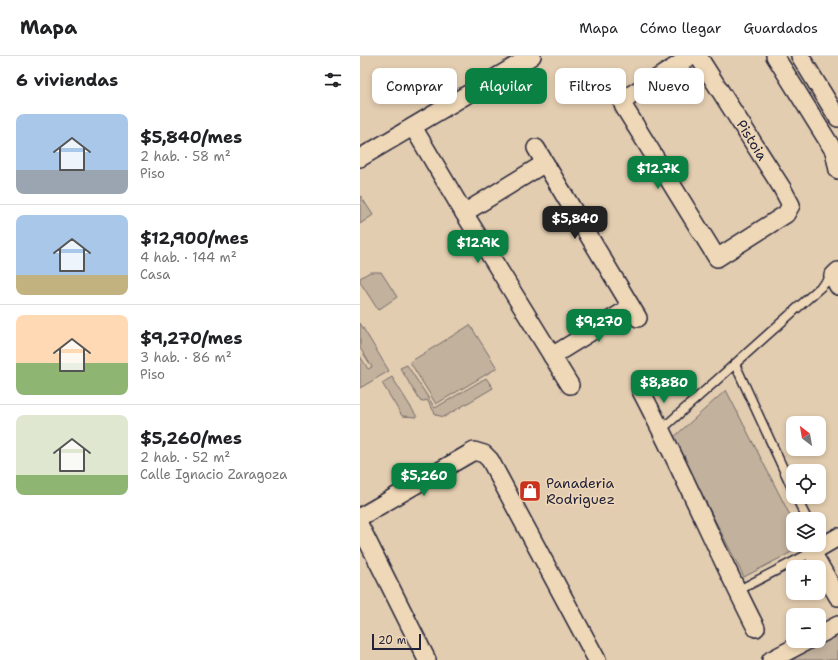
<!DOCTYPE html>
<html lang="es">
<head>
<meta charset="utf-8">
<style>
  body { margin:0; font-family:"Shantell Sans",sans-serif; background:#f2f2f2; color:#202124; height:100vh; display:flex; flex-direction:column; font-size:15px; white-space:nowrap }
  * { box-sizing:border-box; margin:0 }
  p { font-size:13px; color:#757577 }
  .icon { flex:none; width:22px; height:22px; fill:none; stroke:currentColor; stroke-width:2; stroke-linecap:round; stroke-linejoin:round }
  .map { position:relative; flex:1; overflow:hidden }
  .panel { display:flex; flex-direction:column; background:#fff; width:360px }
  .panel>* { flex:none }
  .hud { position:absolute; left:12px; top:12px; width:380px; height:36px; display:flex; gap:8px }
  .needle { width:26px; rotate:329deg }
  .fabs { position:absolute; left:426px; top:360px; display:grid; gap:8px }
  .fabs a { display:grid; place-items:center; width:40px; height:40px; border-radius:8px; background:#fff; box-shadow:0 2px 6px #0003; font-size:20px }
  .scale { position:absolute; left:12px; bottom:10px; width:49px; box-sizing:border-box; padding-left:4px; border:2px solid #22223b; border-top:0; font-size:11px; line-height:14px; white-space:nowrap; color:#22223b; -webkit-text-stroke:3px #efd8b7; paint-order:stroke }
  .price { position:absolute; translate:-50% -34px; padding:0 9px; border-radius:8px; background:#0b8043; color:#fff; font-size:13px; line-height:26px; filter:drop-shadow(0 1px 2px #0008) }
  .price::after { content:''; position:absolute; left:50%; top:24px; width:12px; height:9px; margin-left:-6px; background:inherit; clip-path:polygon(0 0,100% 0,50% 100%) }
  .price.current { background:#222; color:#fff }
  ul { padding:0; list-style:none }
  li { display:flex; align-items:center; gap:12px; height:100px; padding:0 16px }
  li+li { border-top:1px solid #e0e0e0 }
  li span { display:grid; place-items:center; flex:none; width:112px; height:80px; border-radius:8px; color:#555 }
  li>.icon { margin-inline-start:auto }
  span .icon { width:48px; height:48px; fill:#fffc; stroke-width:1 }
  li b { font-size:17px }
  h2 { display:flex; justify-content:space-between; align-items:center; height:48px; padding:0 16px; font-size:17px }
  .chip { padding:0 14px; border-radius:8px; background:#fff; box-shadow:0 2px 6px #0003; font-size:14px; line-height:36px }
  .chip.current { background:#0b8043; color:#fff }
  header { display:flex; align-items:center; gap:24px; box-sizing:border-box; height:56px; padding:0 20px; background:#fff; border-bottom:1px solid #e0e0e0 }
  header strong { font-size:19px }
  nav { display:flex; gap:22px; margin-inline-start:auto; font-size:14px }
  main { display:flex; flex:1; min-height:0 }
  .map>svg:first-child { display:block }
</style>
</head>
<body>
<header>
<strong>Mapa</strong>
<nav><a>Mapa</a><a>Cómo llegar</a><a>Guardados</a></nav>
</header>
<main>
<section class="panel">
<h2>6 viviendas<svg class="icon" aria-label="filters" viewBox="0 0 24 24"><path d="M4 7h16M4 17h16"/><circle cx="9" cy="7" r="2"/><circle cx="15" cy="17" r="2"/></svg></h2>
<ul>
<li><span style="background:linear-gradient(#a9c7e8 70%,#9aa5b1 0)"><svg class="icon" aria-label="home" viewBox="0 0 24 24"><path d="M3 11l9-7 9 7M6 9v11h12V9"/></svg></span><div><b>$5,840/mes</b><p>2 hab. · 58 m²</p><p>Piso</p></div></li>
<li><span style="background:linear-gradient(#a9c7e8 75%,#c2b280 0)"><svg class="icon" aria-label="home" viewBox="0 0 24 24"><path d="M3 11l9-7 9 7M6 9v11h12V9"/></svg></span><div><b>$12,900/mes</b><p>4 hab. · 144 m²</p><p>Casa</p></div></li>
<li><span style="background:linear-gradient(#ffd9b3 60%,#8fb573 0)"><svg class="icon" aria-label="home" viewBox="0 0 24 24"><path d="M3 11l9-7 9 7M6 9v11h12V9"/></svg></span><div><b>$9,270/mes</b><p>3 hab. · 86 m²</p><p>Piso</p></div></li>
<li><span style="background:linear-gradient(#dfe7d0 75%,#8fb573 0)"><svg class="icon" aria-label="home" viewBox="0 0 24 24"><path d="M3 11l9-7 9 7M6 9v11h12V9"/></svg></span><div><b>$5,260/mes</b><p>2 hab. · 52 m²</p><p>Calle Ignacio Zaragoza</p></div></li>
</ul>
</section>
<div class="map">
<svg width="478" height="604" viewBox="0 0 478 604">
  <rect width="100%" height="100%" fill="#e3cdb0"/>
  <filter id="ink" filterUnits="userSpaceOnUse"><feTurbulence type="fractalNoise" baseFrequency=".025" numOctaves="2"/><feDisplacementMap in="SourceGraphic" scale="8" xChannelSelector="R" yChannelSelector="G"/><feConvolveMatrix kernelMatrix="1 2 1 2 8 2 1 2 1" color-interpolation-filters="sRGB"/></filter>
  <g filter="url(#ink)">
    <g fill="#c2b19c" stroke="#726a6c">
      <path d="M0,139L13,159L0,168Z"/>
      <path d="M10,216H21L37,241L18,254L0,226V222Z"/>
      <path d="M0,267L29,315L0,332V300L8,313L12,311L0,292Z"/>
      <path d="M110,269L137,312L76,348L50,306Z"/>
      <path d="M47,309L75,352L126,322L133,332L84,361L76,359L67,344L61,346L40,312Z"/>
      <path d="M32,321L57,361L42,360L22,327Z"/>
      <path d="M366,334L433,465V489H445L384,521L313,382Z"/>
      <path d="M478,579V604H430Z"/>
    </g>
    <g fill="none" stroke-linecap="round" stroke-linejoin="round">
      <g stroke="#22223b" stroke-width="11">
        <g id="lane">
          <path d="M375,308L433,434"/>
          <path d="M301,374L473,220"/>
          <path d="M436,441L447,463"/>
          <path d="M377,535L454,495"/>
        </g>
      </g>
      <g stroke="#22223b" stroke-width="20">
        <g id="street">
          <path d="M332,0L269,40L262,46L264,51L357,202L426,158L431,149L422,132L338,0"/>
          <path d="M415,0L474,95L478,114"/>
          <path d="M440,0L478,62"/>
          <path d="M53,71L104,157L210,329"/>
          <path d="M176,92L278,262"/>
          <path d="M0,102L172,0"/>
          <path d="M104,157L185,107"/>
          <path d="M478,215L473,220L478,230"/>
          <path d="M192,300L271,251"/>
          <path d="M281,335C322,413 356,494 396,572"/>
          <path d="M0,461L107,399L114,395L124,398L130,404L237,604"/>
          <path d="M0,470L67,604"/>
          <path d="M478,481L452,496L478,541"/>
          <path d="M459,579L478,569"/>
          <path d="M411,604L447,585"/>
        </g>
      </g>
      <use href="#lane" stroke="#efd8b7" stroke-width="8"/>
      <use href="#street" stroke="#efd8b7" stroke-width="17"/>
    </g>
  </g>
  <defs>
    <g id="shop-square" transform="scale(1.15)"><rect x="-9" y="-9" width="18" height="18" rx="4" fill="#c8321e" stroke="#efd8b7"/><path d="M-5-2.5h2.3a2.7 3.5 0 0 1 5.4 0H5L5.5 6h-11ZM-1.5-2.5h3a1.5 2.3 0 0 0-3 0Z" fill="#fff"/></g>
  </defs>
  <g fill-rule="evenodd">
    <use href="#shop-square" x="170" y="435"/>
  </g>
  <g text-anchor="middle" stroke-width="3" stroke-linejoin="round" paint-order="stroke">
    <g font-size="14" fill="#22223b" stroke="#efd8b7">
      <text transform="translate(392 84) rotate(58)" y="5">Pistoia</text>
    </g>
    <g font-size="14" fill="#22223b" stroke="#efd8b7" text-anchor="start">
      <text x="186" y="432">Panaderia<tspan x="186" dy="16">Rodriguez</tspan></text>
    </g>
  </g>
</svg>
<div class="fabs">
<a><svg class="needle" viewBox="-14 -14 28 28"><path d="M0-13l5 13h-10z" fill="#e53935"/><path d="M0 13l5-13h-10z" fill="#757577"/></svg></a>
<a><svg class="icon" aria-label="locate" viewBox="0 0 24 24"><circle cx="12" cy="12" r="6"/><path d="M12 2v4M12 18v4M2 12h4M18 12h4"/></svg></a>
<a><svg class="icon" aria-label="layers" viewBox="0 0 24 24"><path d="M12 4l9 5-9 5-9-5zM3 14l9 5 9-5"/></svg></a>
<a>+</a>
<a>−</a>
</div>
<div class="scale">20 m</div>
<b class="price" style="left:298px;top:134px">$12.7K</b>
<b class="price current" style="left:215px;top:184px">$5,840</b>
<b class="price" style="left:118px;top:208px">$12.9K</b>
<b class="price" style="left:239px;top:287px">$9,270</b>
<b class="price" style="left:304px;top:348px">$8,880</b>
<b class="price" style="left:64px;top:441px">$5,260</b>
<div class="hud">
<a class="chip">Comprar</a>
<a class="chip current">Alquilar</a>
<a class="chip">Filtros</a>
<a class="chip">Nuevo</a>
</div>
</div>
</main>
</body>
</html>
